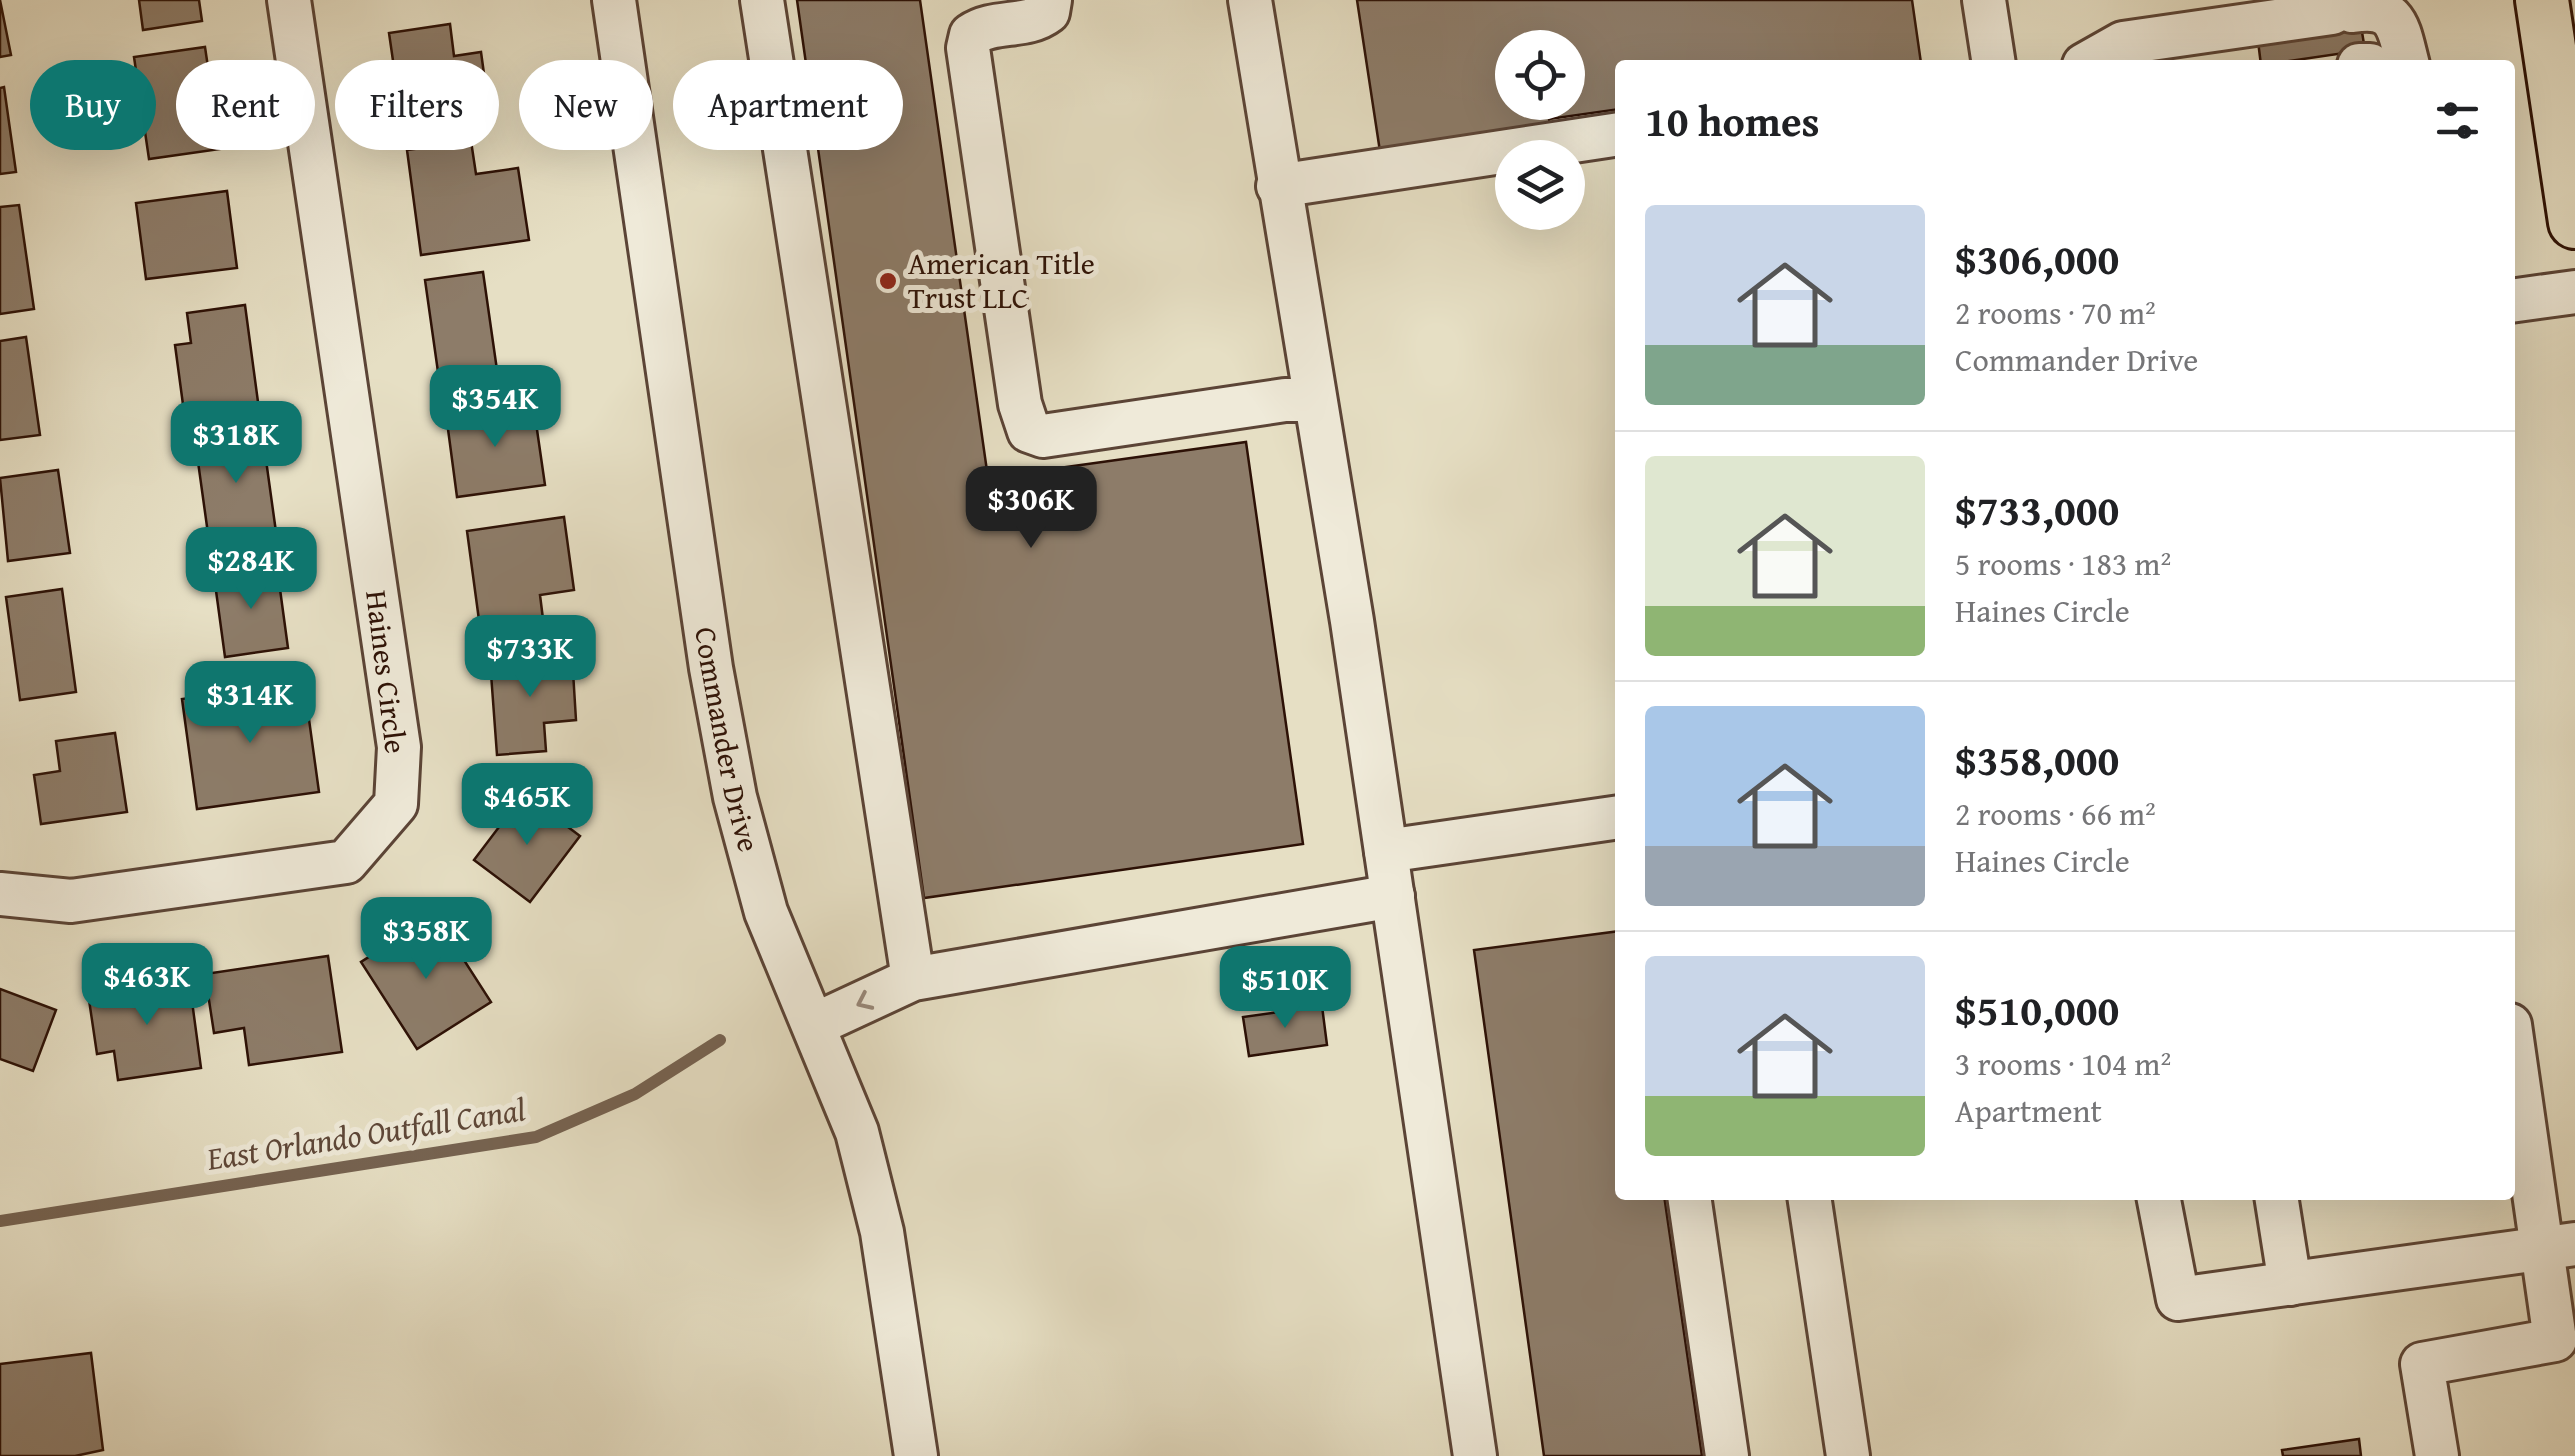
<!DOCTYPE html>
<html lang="en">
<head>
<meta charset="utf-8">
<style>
  body { margin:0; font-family:"Gentium Book Plus",serif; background:#f2f2f2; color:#202124; height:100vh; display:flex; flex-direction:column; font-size:38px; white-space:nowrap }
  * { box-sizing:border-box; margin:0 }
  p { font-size:32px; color:#757577 }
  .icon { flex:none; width:55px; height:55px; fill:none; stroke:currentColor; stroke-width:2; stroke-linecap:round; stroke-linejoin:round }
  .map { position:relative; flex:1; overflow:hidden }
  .panel { position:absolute; left:1615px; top:60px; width:900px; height:1140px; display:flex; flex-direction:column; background:#fff; border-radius:10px; box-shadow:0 10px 40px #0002 }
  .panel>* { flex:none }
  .top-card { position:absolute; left:30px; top:60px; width:950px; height:90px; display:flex; gap:20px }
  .tools { position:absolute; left:1495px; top:30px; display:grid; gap:20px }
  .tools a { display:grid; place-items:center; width:90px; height:90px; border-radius:50%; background:#fff; box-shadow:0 10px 40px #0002; font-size:50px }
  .price { position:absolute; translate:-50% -85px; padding:0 22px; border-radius:20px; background:#0f766e; color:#fff; font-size:32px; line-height:65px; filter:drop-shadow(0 2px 5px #0008) }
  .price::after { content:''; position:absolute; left:50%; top:60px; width:30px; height:22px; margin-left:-15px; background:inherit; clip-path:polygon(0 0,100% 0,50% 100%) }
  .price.on { background:#222; color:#fff }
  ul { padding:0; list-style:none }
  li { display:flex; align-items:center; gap:30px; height:250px; padding:0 30px }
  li+li { border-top:2px solid #e0e0e0 }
  li span { display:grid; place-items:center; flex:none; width:280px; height:200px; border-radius:10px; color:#555 }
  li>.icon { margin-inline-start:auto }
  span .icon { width:120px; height:120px; fill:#fffc; stroke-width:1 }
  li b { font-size:42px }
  h2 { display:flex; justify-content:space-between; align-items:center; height:120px; padding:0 30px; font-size:42px }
  .pill { padding:0 35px; border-radius:45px; background:#fff; box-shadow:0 10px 40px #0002; font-size:35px; line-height:90px }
  .pill.on { background:#0f766e; color:#fff }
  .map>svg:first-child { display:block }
</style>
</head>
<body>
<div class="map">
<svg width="2575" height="1456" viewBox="0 0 2575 1456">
  <rect width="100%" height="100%" fill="#e6dfc4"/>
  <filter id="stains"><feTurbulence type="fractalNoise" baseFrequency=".002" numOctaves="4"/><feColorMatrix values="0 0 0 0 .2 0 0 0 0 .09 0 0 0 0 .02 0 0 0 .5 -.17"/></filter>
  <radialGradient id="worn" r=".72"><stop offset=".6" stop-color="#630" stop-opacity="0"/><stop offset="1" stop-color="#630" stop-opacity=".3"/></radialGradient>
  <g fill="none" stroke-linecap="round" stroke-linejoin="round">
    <path stroke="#766351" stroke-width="12" d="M0,1221L536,1137L635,1094L720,1040"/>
  </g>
  <g fill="#8d7c69" stroke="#2d1106" stroke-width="2.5" fill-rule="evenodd">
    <path d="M0,0L11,55L0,57Z"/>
    <path d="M139,0H199L202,21L143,30Z"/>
    <path d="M797,0H920L988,478L1246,442L1303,844L924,898Z"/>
    <path d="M1357,0H1912L1921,63L1620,65V109L1549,119L1552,132L1381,158ZM1512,48H1568V102H1512Z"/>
    <path d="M450,24L454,56L481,52L488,103L401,116L389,33Z"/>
    <path d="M2361,26L2365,50L2261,65L2258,41Z"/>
    <path d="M205,47L220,149L149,159L134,57Z"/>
    <path d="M4,87L16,172L0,174V88Z"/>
    <path d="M471,141L476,174L518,168L529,240L421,255L407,150Z"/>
    <path d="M227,191L237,268L146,279L136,203Z"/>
    <path d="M19,205L34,309L0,314V207Z"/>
    <path d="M483,272L497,370L439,379L425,280Z"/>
    <path d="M245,305L258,402L184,412L175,345L191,343L187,313Z"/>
    <path d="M26,337L40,435L0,440V341Z"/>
    <path d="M533,402L545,485L457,497L446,414Z"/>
    <path d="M262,431L276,532L209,541L195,440Z"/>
    <path d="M58,470L70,553L8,561L0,478Z"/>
    <path d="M564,517L574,590L540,595L544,627L481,635L467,531Z"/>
    <path d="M277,567L288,648L225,657L214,576Z"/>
    <path d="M62,589L76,692L20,700L6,597Z"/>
    <path d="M572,655L576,720L544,723L546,751L497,755L490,660Z"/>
    <path d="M304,683L319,792L197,809L182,699Z"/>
    <path d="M115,733L127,812L41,824L34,775L60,771L56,741Z"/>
    <path d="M524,794L580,836L530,902L474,860Z"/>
    <path d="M435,915L491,1002L417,1049L361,962Z"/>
    <path d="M1620,931V1195H1664L1702,1456H1544L1474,950Z"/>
    <path d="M328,956L342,1052L249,1065L244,1028L214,1033L205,974Z"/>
    <path d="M189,979L201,1068L118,1080L114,1051L97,1054L88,993Z"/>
    <path d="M0,989L56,1010L33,1071L0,1059Z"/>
    <path d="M1322,1006L1327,1045L1249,1056L1243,1017Z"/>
    <path d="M91,1353L103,1450L75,1456H0V1364Z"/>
    <path d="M2359,1439L2361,1456H2283L2282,1450Z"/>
  </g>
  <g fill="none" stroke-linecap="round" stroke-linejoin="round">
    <g stroke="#5b4436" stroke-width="48">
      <g id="minor">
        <path id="s1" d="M614,0L711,668L735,797L766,912L857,1132L882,1232L916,1456"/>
        <path d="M762,0L913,979"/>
        <path d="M1050,0L1048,12C1026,29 994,19 971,35L968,48L1020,404L1029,431L1043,436L1285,400H1313"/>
        <path d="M1250,0L1352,621L1475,1456"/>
        <path d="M1984,0L1994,65"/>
        <path d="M2352,11C2398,4 2398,27 2408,65"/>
        <path d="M2084,65L2123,43L2332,13"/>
        <path d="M2359,65H2370"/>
        <path d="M1278,186L1620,134"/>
        <path d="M2510,301L2575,292"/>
        <path d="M1386,851L1620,817"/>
        <path d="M0,894L71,901L346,862L396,804L399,747L289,0"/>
        <path d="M814,1025L913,979L1393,896"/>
        <path d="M1689,1195L1727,1456"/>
        <path d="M1809,1195L1848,1456"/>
        <path d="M2158,1195L2178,1299L2575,1244"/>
        <path d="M2276,1195L2290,1284"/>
        <path d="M2437,1456L2422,1364L2555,1340L2510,1025"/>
      </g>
    </g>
    <g stroke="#2d1106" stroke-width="58">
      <path id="major" d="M2542,0L2575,222"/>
    </g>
    <use href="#minor" stroke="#efead9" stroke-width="42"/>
    <use href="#major" stroke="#e6dfc4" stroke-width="52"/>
  </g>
  <defs><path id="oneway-chevron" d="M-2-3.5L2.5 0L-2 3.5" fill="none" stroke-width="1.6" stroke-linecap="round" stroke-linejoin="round" transform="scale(2.5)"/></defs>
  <use stroke="#98887a" href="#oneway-chevron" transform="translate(864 1002) rotate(155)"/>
  <circle fill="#8f2418" stroke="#efead9" stroke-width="4" cx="888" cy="281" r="10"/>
  <g text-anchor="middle" stroke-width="10" stroke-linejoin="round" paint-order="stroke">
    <g font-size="30" fill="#2d1106" stroke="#efead9" text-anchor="start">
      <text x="908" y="274">American Title<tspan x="908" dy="34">Trust LLC</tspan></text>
    </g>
    <g font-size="30" fill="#2d1106" stroke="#efead9">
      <text transform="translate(386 672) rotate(83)" y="10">Haines Circle</text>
      <text dy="10" stroke="none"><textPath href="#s1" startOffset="748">Commander Drive</textPath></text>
    </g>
    <g font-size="32" font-style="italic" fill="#5e4738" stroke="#efead9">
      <text transform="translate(366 1134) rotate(-9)" y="11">East Orlando Outfall Canal</text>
    </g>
  </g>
  <rect width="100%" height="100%" filter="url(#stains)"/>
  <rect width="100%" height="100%" fill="url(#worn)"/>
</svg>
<div class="tools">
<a><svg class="icon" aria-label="locate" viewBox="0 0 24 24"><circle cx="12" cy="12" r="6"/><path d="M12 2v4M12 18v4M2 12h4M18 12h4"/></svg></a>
<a><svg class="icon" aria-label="layers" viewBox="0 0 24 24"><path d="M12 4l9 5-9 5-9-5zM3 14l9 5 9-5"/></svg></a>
</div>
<b class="price" style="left:495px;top:450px">$354K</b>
<b class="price" style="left:236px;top:486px">$318K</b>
<b class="price on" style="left:1031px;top:551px">$306K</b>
<b class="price" style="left:251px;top:612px">$284K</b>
<b class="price" style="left:530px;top:700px">$733K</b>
<b class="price" style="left:250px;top:746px">$314K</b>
<b class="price" style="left:527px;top:848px">$465K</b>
<b class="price" style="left:426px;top:982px">$358K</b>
<b class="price" style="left:147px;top:1028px">$463K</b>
<b class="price" style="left:1285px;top:1031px">$510K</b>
<div class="top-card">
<a class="pill on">Buy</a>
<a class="pill">Rent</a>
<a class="pill">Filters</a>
<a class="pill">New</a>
<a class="pill">Apartment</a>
</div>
<section class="panel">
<h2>10 homes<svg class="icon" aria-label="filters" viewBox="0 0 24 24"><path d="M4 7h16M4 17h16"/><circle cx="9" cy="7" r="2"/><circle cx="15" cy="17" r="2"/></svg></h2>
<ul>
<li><span style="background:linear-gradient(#c9d6e8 70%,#7fa58c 0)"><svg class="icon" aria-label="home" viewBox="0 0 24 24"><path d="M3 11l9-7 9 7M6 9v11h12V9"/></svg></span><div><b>$306,000</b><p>2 rooms · 70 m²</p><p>Commander Drive</p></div></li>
<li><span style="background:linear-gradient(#dfe7d0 75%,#8fb573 0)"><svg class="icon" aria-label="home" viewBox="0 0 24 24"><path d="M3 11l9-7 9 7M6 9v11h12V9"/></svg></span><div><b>$733,000</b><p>5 rooms · 183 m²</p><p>Haines Circle</p></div></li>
<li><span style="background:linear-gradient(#a9c7e8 70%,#9aa5b1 0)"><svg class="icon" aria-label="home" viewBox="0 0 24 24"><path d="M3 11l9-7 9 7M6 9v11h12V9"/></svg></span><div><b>$358,000</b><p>2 rooms · 66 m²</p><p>Haines Circle</p></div></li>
<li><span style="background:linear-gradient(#c9d6e8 70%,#8fb573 0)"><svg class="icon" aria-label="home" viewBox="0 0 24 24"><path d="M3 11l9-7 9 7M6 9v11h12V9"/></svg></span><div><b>$510,000</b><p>3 rooms · 104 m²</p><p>Apartment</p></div></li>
</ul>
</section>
</div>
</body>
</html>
